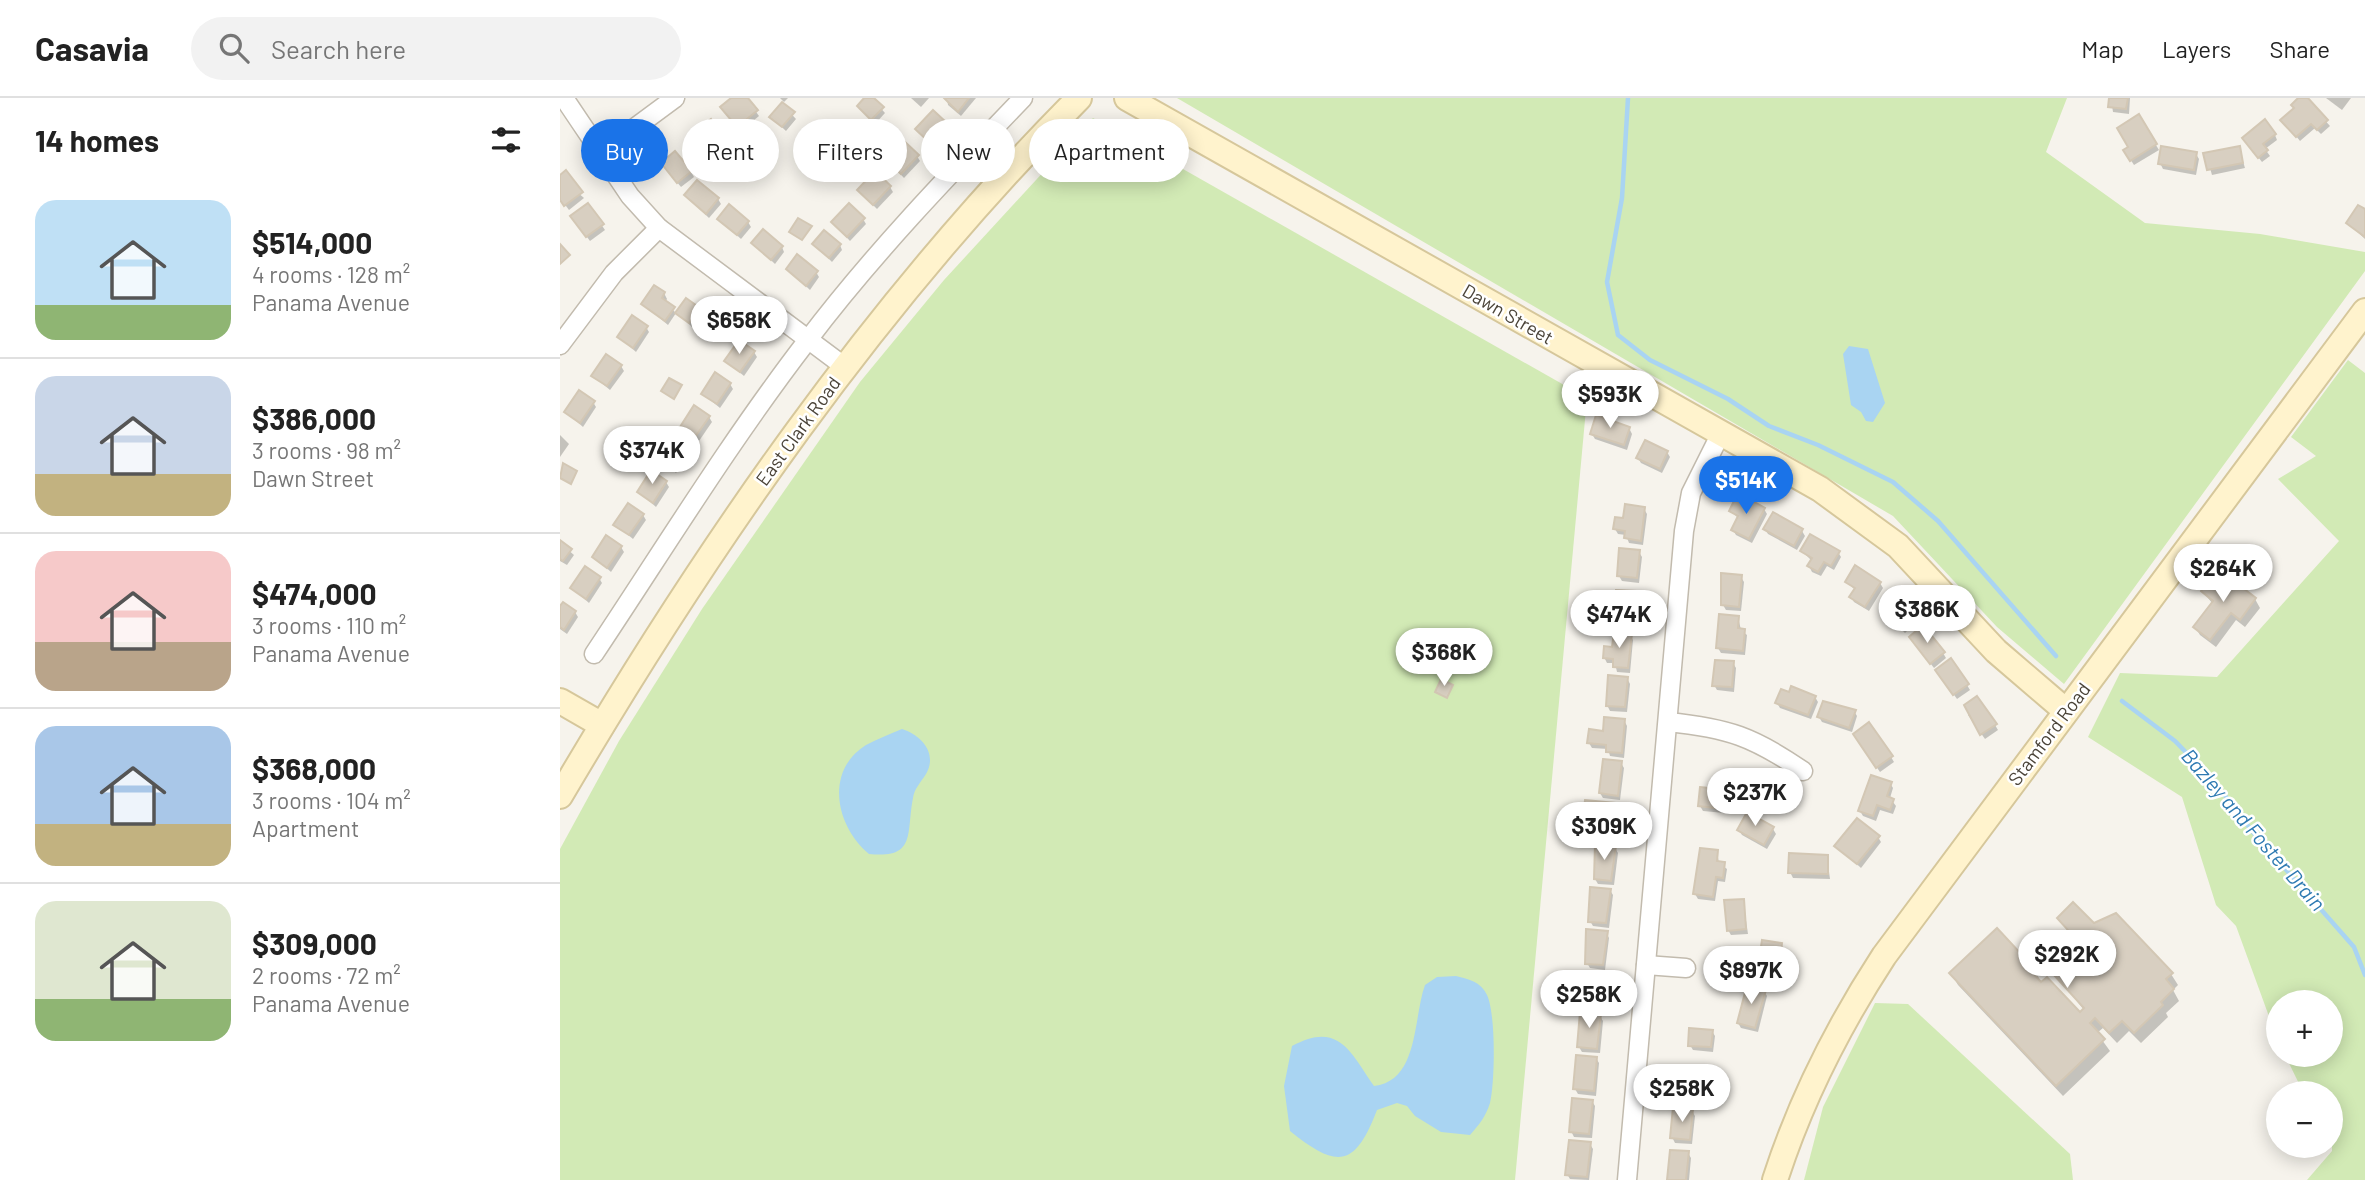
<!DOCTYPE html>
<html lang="en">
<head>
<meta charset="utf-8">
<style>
  body { margin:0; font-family:Barlow,sans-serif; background:#f2f2f2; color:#222; height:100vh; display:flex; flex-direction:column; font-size:26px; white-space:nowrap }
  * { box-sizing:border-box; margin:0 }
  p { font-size:23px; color:#767676 }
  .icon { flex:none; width:38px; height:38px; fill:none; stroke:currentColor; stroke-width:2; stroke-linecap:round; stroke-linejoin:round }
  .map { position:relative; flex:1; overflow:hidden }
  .sheet { display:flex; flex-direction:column; background:#fff; width:560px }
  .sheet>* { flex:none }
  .guide { position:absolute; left:21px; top:21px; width:665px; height:63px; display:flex; gap:14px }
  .buttons { position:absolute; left:1706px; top:892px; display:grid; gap:14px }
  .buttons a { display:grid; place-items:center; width:77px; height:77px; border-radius:50%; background:#fff; box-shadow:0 4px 18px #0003; font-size:35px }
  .price { position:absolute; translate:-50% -60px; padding:0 16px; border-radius:24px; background:#fff; color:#222; font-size:23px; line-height:46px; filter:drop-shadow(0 2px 4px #0008) }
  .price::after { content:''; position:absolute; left:50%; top:42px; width:21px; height:16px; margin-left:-10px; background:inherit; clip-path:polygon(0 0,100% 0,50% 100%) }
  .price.on { background:#1a73e8; color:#fff }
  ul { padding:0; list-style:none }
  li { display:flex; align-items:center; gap:21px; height:175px; padding:0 35px }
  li+li { border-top:2px solid #e0e0e0 }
  li span { display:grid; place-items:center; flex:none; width:196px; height:140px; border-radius:21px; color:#555 }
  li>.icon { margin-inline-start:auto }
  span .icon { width:84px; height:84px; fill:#fffc; stroke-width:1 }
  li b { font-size:30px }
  h2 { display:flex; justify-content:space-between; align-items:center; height:84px; padding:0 35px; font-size:30px }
  .pill { padding:0 24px; border-radius:32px; background:#fff; box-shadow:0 4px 18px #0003; font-size:24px; line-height:63px }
  .pill.on { background:#1a73e8; color:#fff }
  header { display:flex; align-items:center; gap:42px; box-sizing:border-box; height:98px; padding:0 35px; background:#fff; border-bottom:2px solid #e0e0e0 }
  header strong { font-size:33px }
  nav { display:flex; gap:38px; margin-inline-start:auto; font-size:24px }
  .search { width:490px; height:63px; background:#f2f2f2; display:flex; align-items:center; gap:18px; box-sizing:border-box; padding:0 24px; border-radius:38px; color:#767676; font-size:26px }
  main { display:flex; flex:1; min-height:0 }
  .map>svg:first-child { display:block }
</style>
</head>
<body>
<header>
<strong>Casavia</strong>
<div class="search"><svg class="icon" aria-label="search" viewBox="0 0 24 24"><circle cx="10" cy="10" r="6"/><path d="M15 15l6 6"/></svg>Search here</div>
<nav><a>Map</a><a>Layers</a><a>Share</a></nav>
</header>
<main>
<section class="sheet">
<h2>14 homes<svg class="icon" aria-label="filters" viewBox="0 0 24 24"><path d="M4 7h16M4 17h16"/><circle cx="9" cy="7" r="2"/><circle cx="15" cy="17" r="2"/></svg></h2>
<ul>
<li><span style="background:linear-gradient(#bfe0f5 75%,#8fb573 0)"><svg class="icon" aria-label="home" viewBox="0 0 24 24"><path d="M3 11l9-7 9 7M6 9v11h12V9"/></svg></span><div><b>$514,000</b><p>4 rooms · 128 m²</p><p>Panama Avenue</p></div></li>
<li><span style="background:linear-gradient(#c9d6e8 70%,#c2b280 0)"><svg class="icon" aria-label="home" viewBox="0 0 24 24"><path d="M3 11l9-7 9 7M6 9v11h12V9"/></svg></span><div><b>$386,000</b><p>3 rooms · 98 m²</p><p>Dawn Street</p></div></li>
<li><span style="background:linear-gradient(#f6c9c9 65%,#b9a48a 0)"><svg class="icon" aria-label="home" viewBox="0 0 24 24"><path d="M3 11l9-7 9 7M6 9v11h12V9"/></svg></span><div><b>$474,000</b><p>3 rooms · 110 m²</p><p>Panama Avenue</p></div></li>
<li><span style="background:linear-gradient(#a9c7e8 70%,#c2b280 0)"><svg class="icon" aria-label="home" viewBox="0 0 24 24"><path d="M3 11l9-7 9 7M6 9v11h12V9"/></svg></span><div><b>$368,000</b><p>3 rooms · 104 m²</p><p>Apartment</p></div></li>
<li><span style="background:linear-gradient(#dfe7d0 70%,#8fb573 0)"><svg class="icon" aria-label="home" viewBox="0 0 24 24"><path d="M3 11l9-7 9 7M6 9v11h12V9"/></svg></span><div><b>$309,000</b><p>2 rooms · 72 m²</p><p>Panama Avenue</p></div></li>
</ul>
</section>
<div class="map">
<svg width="1805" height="1082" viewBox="0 0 1805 1082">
  <rect width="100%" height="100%" fill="#f6f3ec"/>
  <g fill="#d2eab5">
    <path d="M617,0H1507L1486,54L1585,125L1700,136L1805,154V173L1504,586L1437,529L1333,418Z"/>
    <path d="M533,20L1027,300L955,1082H0V751L59,643L142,511L300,284L384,182Z"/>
    <path d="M1788,262L1805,275V1082H1747L1772,1053L1771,996H1744L1725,957H1771V905H1718V943L1676,828L1656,807L1622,699L1528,639L1560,575L1657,579L1779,443L1718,381L1756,358L1731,339Z"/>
    <path d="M1315,905L1348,906L1510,1056L1513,1082H1244L1263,1009Z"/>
  </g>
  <g fill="#a9d4f2">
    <path d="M1289,248L1308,251L1325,305L1313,324L1306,323L1301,314L1291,307L1283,256Z"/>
    <path d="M342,631C361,637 378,655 366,676C361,684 354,691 353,700C346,735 357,761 309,756C276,729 264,673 306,647C317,641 330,636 342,631Z"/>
    <path d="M896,878C909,881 921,884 927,897C936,916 935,984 930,1005C926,1018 919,1027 910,1037L881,1034L855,1018L847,1008L837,1005L817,1012C795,1070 777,1071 730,1033L724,988L732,948C779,922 791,955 814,988C859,983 853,920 865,887L877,879Z"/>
  </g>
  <g fill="#0003">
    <path d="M174,0H186L199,18L181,33L165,14Z"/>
    <path d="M220,0H228L222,6L236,21L226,33L211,19L224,4Z"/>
    <path d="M307,0H312L325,15L315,26L299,8Z"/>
    <path d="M351,0H369L361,9Z"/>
    <path d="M387,0H416L401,18L388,7Z"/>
    <path d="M1551,0H1570L1569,16L1553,14Z"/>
    <path d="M1742,0H1745L1770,28L1761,36L1755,30L1740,43L1723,22Z"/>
    <path d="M1766,0H1791L1782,12Z"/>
    <path d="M1578,18L1599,52L1574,67L1565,53L1571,49Z"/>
    <path d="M151,24L166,44L149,58L136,42Z"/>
    <path d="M386,26L388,31L373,48L358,31Z"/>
    <path d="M1715,37L1717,42L1705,51L1710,58L1702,64L1687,45Z"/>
    <path d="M1679,50L1685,70L1652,77L1646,56Z"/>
    <path d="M1636,56L1639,61L1636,77L1603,71L1600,65Z"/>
    <path d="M357,58L360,63L344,80L327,62Z"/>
    <path d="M106,71L131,74L134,79L121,89Z"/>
    <path d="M0,79L24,100L9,112L0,100Z"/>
    <path d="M330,89L333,94L317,111L299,93Z"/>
    <path d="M126,98L158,101L161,106L149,120Z"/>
    <path d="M28,107L45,132L30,143L15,123Z"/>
    <path d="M1805,113V141L1788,125Z"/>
    <path d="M159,121L188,124L191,129L181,141Z"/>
    <path d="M303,121L306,126L290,143L273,125Z"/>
    <path d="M193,145L222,149L224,154L215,166Z"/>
    <path d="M254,146L280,147L282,152L272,164Z"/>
    <path d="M228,171L256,174L259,179L250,192Z"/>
    <path d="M104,195L107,201L105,204L116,215L108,227L83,206Z"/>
    <path d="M138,211L141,217L132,229L117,215Z"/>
    <path d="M158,226L161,231L152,243L136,230Z"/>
    <path d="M86,229L89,234L76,254L59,239Z"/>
    <path d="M194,254L197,259L184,278L167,264Z"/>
    <path d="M61,268L64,273L50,292L33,278Z"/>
    <path d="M170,286L173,291L160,310L143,296Z"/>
    <path d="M33,304L36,309L23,329L6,314Z"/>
    <path d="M149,319L152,324L139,343L122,329Z"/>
    <path d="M1069,330L1072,336L1067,352L1035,341L1032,336Z"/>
    <path d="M0,337L9,346L0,359Z"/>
    <path d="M126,351L129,356L116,375L99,360Z"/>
    <path d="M1107,354L1110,359L1102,375L1081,365L1078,360Z"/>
    <path d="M78,356L81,361L73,374L56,361Z"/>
    <path d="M106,384L109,389L96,409L79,394Z"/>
    <path d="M1084,411L1087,416L1083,447L1069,445L1066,437L1058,436L1055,431Z"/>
    <path d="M1204,411L1207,416L1192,445L1176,437L1173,432L1179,421L1171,413Z"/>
    <path d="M83,417L86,422L73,441L56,427Z"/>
    <path d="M1205,431L1242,433L1245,438L1237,452L1208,436Z"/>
    <path d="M0,445L14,457L7,467L0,463Z"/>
    <path d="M61,449L64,454L51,474L34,459Z"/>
    <path d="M1242,453L1278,454L1281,459L1274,472L1267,468L1261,478L1252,474L1249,468L1252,463Z"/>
    <path d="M1079,454L1082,459L1079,485L1062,483L1059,478Z"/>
    <path d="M1181,479L1184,484L1181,513L1166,512L1163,507Z"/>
    <path d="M39,480L42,485L29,505L12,490Z"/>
    <path d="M1287,484L1320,485L1323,490L1309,513L1294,504L1291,499L1295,492Z"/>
    <path d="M1643,494L1695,501L1700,510L1685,529L1676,522L1656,549L1640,537L1635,529L1653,506Z"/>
    <path d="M1075,495L1078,500L1076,532L1049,529L1046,524L1057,508Z"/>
    <path d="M1336,502L1356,524L1345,535L1328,518Z"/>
    <path d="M0,510L15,514L18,519L7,536L0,531Z"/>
    <path d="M1178,519L1181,532L1187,537L1185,557L1161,555L1158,550Z"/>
    <path d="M1070,537L1073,542L1070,575L1057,574L1055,565H1047L1044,559Z"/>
    <path d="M1354,544L1383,555L1386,560L1374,570Z"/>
    <path d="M1173,565L1176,570L1174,594L1157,592L1154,587Z"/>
    <path d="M1380,577L1407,587L1410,592L1397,601Z"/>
    <path d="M1067,580L1070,586L1067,614L1050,613L1047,607Z"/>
    <path d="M1255,599L1258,604L1251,621L1220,610L1217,605Z"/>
    <path d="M1294,613L1297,618L1292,634L1262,624L1259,619Z"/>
    <path d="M1410,615L1435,627L1438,632L1425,641L1408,617Z"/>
    <path d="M1064,622L1067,628L1064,660L1050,658L1048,651L1032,650L1029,645Z"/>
    <path d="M1298,642L1331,659L1334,664L1320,674Z"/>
    <path d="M1061,665L1064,670L1060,702L1043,700L1040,695Z"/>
    <path d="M1330,685L1333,690L1330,700L1336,708L1333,716L1320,712L1316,723L1303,718L1300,713Z"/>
    <path d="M1173,694L1176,699L1175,716L1143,713L1140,708Z"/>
    <path d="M1054,707L1057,712L1053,740L1038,739L1035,726L1028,725L1025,720Z"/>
    <path d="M1213,731L1216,736L1207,751L1182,737L1179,732Z"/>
    <path d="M1318,739L1321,744L1301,770L1277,748Z"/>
    <path d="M1055,750L1058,755L1054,787L1038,786L1035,781Z"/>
    <path d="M1157,754L1159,765L1167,771L1165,784L1158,783L1155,803L1138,801L1135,796Z"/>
    <path d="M1267,759L1270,781L1233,780L1230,774Z"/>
    <path d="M1050,792L1053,797L1049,830L1033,828L1030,823Z"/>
    <path d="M1183,802L1188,836L1171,837L1168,832Z"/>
    <path d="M1499,821L1533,827L1611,876L1618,887L1613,892L1619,903L1606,915L1608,919L1581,945L1569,933L1557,945L1543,930L1537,935L1550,953L1503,998L1398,887L1391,875L1475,873L1482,886L1520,916L1524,912L1495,876L1507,865L1518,845Z"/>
    <path d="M1046,834L1049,840L1045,872L1030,870L1027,865Z"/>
    <path d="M1221,847L1224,856L1229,857L1232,862L1230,877L1217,875L1215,889L1201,887L1198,881Z"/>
    <path d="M1044,877L1047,882L1043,914L1026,912L1024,907Z"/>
    <path d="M1204,893L1207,898L1198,934L1181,930L1178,925Z"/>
    <path d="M1040,918L1043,923L1040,955L1022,954L1019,949Z"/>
    <path d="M1152,933L1155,938L1153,954L1133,952L1130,947Z"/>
    <path d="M1036,960L1039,965L1036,998L1018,996L1015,991Z"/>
    <path d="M1136,975L1139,980L1149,981L1152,987L1150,1001L1138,999V1009L1118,1007L1115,1001Z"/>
    <path d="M1032,1003L1035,1008L1032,1040L1014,1039L1011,1033Z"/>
    <path d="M1132,1013L1135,1018L1132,1046L1115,1045L1112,1039Z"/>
    <path d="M1030,1046L1033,1051L1029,1082L1010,1081L1007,1076Z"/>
    <path d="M1128,1055L1131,1060L1129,1082H1109Z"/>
  </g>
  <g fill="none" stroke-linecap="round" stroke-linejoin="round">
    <g stroke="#a9d4f2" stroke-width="4.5">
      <path d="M1068,0L1062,100L1047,184L1058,237L1090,262L1168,301L1209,328L1258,347L1333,384L1378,423L1496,558"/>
      <path d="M1562,603L1615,643L1653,682L1692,733L1794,849L1805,877"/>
    </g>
  </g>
  <g fill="#d8cfc1" stroke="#d3c7b4" stroke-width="2">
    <path d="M171,0H188L198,12L177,29L160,9Z"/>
    <path d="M304,0H314L324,9L311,22L297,8Z"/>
    <path d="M384,0H409L398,14Z"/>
    <path d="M1549,0H1568L1566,11L1548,9Z"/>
    <path d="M1738,0H1748L1768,22L1757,32L1751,26L1736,39L1720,22L1734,10L1731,7Z"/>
    <path d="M222,4L235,14L222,29L209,19Z"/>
    <path d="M373,12L387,25L369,44L355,31Z"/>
    <path d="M1579,16L1597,46L1570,63L1563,52L1568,49L1557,30Z"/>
    <path d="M151,21L164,38L145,54L131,37Z"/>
    <path d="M1705,21L1716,36L1703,46L1708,52L1698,60L1682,40Z"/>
    <path d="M343,42L359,57L341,76L325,61Z"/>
    <path d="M1601,48L1637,54L1634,72L1598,66Z"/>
    <path d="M1680,48L1683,65L1647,72L1643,55Z"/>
    <path d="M115,53L132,73L117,85L101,65Z"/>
    <path d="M6,72L23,94L4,108L0,102V77Z"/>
    <path d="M315,73L331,88L313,107L297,92Z"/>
    <path d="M137,82L159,100L146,116L124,97Z"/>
    <path d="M28,105L44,126L26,139L10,118Z"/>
    <path d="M289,105L305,120L287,139L271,124Z"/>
    <path d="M169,106L189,123L177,137L157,121Z"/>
    <path d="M1798,107L1805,111V139L1786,125Z"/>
    <path d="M238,120L252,128L242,142L229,134Z"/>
    <path d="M203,131L223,148L211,162L191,145Z"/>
    <path d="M264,132L281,146L269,160L252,146Z"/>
    <path d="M0,146L10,157L0,166Z"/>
    <path d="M237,156L258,173L246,188L226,171Z"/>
    <path d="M94,187L105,194L102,200L115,209L105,223L81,206Z"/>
    <path d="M126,200L140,210L129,225L115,215Z"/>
    <path d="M145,214L159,224L148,240L134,229Z"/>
    <path d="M72,217L88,228L73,250L57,239Z"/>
    <path d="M179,242L195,253L180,274L164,263Z"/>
    <path d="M46,256L62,267L47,288L31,278Z"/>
    <path d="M155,274L171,285L157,306L141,296Z"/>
    <path d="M109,280L122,287L114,301L101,293Z"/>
    <path d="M19,292L35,303L20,325L4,314Z"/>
    <path d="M134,307L150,318L135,339L120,329Z"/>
    <path d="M1036,317L1070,329L1064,347L1030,336Z"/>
    <path d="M111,339L127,349L112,371L96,360Z"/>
    <path d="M1085,342L1108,353L1100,371L1076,360Z"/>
    <path d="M64,345L79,355L70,370L54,361Z"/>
    <path d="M3,365L17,373L11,386L0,380Z"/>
    <path d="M91,372L107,383L93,405L77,394Z"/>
    <path d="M1178,395L1205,410L1189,441L1171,432L1178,418L1169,413Z"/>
    <path d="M68,405L84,416L69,437L53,427Z"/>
    <path d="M1065,406L1085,409L1081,443L1064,440L1065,433L1053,431L1055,419L1063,420Z"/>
    <path d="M1213,414L1243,431L1234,448L1203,431Z"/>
    <path d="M1250,436L1280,453L1271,468L1264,464L1258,474L1247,468L1252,460L1240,453Z"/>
    <path d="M46,437L62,448L47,470L32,459Z"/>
    <path d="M0,442L12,451L3,463L0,461Z"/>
    <path d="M1059,450L1080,452L1077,480L1057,478Z"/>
    <path d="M1295,467L1321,484L1305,509L1289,499L1295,490L1285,484Z"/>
    <path d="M25,468L41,479L26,501L10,490Z"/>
    <path d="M1658,471L1696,500L1680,522L1671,515L1650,542L1633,529L1653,503L1641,493Z"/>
    <path d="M1161,475L1182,477L1179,509L1161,507Z"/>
    <path d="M1056,492L1076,493L1073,527L1044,525L1046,505L1055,506Z"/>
    <path d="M1336,500L1354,518L1341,531L1323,513Z"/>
    <path d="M3,504L16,513L4,532L0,529V508Z"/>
    <path d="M1159,516L1179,518L1178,530L1185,531L1183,553L1156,550Z"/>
    <path d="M1363,527L1385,554L1370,566L1349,539Z"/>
    <path d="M1054,534L1072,536L1068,570L1053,569V561L1043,560L1044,548L1052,549Z"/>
    <path d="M1391,560L1409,586L1393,597L1375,572Z"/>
    <path d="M1155,562L1174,563L1172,589L1152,588Z"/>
    <path d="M1048,577L1068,579L1065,609L1046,608Z"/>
    <path d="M881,581L893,587L887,600L875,594Z"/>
    <path d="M1231,588L1256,598L1248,617L1215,605L1221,591L1229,594Z"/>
    <path d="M1417,598L1437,626L1420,637L1404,607Z"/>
    <path d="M1263,603L1296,612L1289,630L1257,619Z"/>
    <path d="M1044,619L1065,621L1062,655L1046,654V647L1027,645L1029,631L1043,633Z"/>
    <path d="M1309,624L1333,658L1316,670L1293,636Z"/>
    <path d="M1043,661L1062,663L1058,698L1039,695Z"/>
    <path d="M1311,677L1332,684L1327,698L1334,701L1330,712L1317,707L1313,718L1298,713Z"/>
    <path d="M1140,689L1174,693L1173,712L1138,708Z"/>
    <path d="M1025,702L1055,705L1051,736L1033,734L1034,721L1023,720Z"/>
    <path d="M1187,714L1214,729L1204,747L1177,732Z"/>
    <path d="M1297,720L1320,738L1297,766L1274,748Z"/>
    <path d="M1035,746L1056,748L1051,783L1034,781Z"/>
    <path d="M1140,750L1158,752L1157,763L1165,764L1163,780L1156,779L1153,799L1133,796Z"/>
    <path d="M1229,755L1268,757V776L1228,775Z"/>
    <path d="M1030,789L1051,791L1046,825L1028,824Z"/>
    <path d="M1184,801L1186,831L1167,833L1164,802Z"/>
    <path d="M1513,804L1534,825L1556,815L1613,875L1606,881L1614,891L1601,904L1603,907L1574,935L1562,923L1549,935L1535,920L1530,925L1545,941L1496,988L1389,875L1437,830L1476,872L1473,875L1481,884L1487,879L1520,914L1524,910L1493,876L1505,864L1518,843L1497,820Z"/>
    <path d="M1026,831L1048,833L1043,867L1025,866Z"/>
    <path d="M1202,842L1222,845L1221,854L1230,855L1227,872L1215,871L1213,884L1196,882Z"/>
    <path d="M1025,873L1045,875L1041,909L1022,907Z"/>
    <path d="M1187,887L1206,892L1195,930L1177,925Z"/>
    <path d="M1020,914L1041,916L1037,951L1017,949Z"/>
    <path d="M1129,930L1153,932L1151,949L1128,948Z"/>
    <path d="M1016,957L1037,959L1034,993L1013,991Z"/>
    <path d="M1117,971L1137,974L1136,978L1150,980L1148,996L1136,995L1135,1004L1114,1002Z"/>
    <path d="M1012,1000L1033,1002L1029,1036L1009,1034Z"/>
    <path d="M1113,1009L1133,1011L1130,1042L1110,1040Z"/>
    <path d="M1009,1042L1031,1044L1027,1079L1005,1077Z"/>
    <path d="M1110,1052L1129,1053L1126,1082H1107Z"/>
  </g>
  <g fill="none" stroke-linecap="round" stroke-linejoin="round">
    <g stroke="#c2bbae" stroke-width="21">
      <g id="street">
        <path d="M4,0L70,98L99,130L285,269"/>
        <path d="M42,54L115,0"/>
        <path d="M0,247L54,175L99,130"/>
        <path d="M34,556C104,451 170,343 247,243C312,157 388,78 463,0"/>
        <path d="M1108,624C1168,630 1194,639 1243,673"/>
        <path d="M1086,867L1126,870"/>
        <path d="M1067,1082L1124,433L1131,395L1160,337"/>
      </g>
    </g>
    <g stroke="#d6c79b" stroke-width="28">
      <g id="secondary">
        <path d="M567,0L1260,391L1338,448L1436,553L1506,613"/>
        <path d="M0,603L42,627"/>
        <path d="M0,698C147,448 314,206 519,0"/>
        <path d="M1215,1082C1241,1001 1277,930 1324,858L1805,213"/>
      </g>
    </g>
    <use href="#street" stroke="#fff" stroke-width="18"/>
    <use href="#secondary" stroke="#fff3cd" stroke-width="24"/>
  </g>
  <g text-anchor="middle" stroke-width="5" stroke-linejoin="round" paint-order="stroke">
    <g font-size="19" fill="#4b4439" stroke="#fff">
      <text transform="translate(948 216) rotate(30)" y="7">Dawn Street</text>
      <text transform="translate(238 333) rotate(-54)" y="7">East Clark Road</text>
      <text transform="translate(1489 636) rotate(-53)" y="7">Stamford Road</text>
    </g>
    <g font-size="21" font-style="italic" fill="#2e7ab2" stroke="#fff">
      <text transform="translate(1693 732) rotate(49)" y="7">Bazley and Foster Drain</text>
    </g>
  </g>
</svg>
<div class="buttons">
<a>+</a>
<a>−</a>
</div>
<b class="price" style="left:179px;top:258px">$658K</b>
<b class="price" style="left:1050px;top:332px">$593K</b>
<b class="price" style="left:92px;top:388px">$374K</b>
<b class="price on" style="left:1186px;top:418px">$514K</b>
<b class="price" style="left:1663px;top:506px">$264K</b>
<b class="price" style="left:1367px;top:547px">$386K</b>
<b class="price" style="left:1059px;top:552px">$474K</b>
<b class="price" style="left:884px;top:590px">$368K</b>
<b class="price" style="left:1195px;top:730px">$237K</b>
<b class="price" style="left:1044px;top:764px">$309K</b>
<b class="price" style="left:1507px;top:892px">$292K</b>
<b class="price" style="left:1191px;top:908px">$897K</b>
<b class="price" style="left:1029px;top:932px">$258K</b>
<b class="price" style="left:1122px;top:1026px">$258K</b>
<div class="guide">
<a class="pill on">Buy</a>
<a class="pill">Rent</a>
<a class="pill">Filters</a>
<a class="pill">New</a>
<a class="pill">Apartment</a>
</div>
</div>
</main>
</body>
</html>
